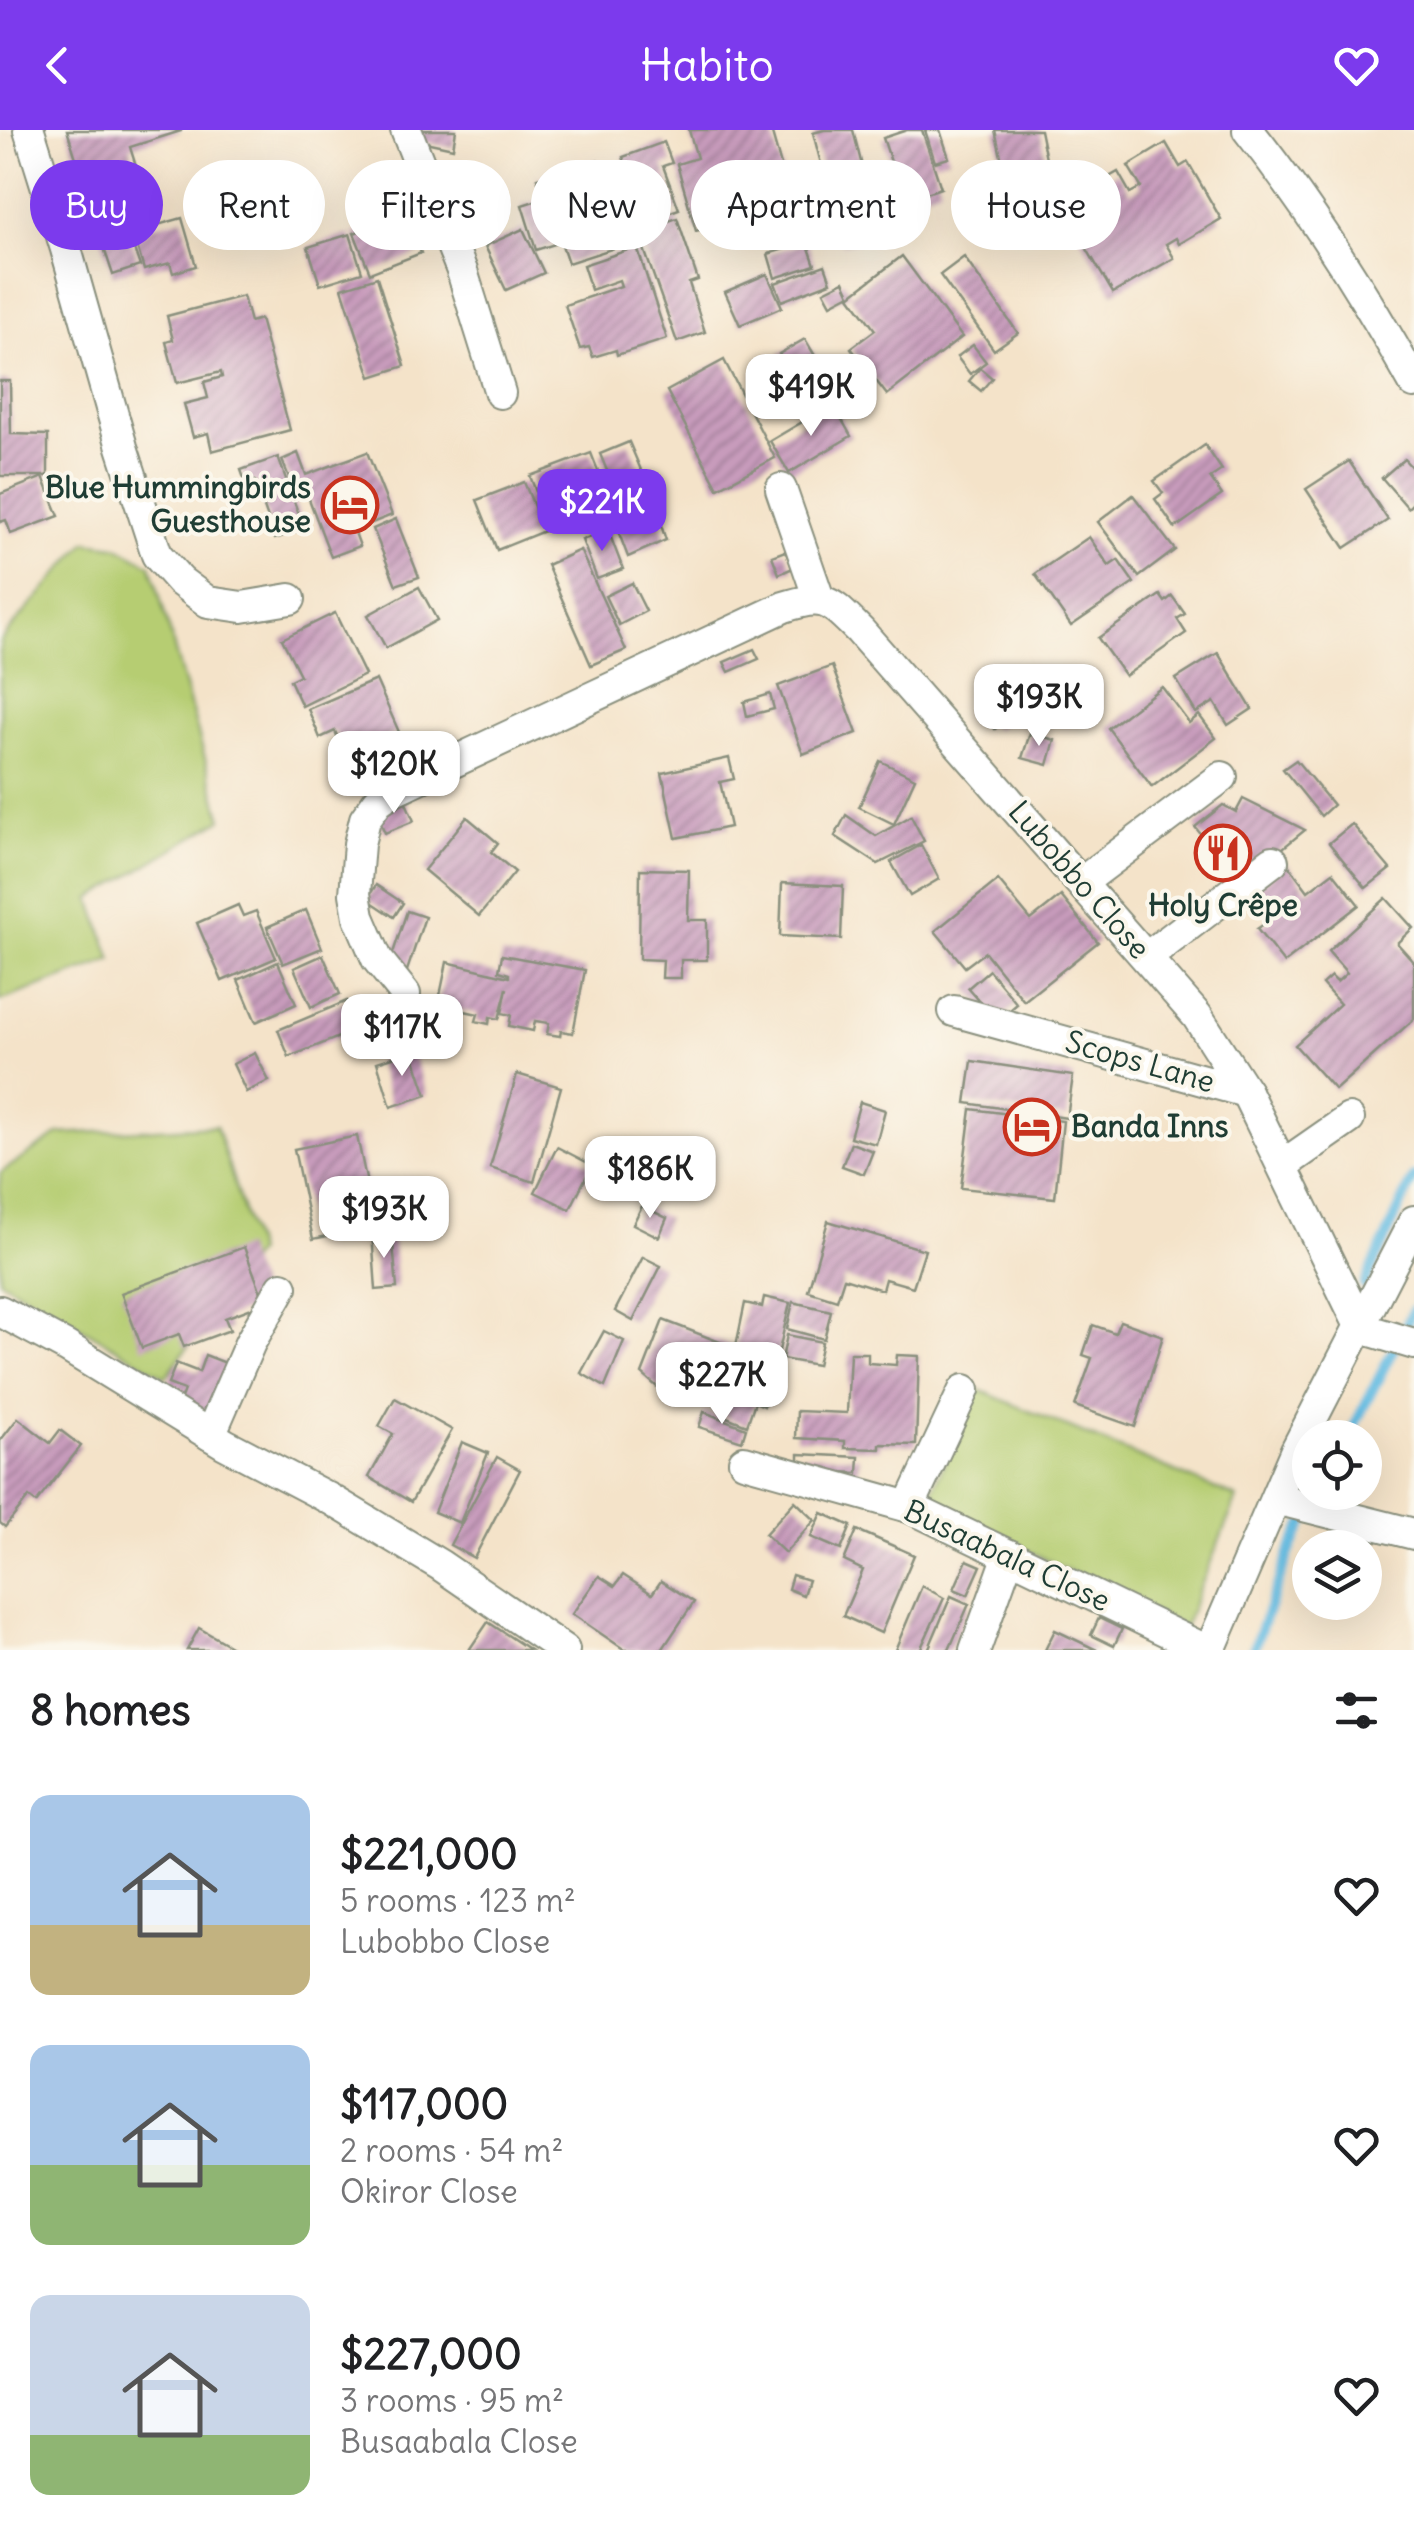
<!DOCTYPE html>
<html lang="en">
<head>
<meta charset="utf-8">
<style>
  body { margin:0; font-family:Delius,sans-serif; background:#f6f6f6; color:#202124; height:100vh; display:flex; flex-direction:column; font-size:38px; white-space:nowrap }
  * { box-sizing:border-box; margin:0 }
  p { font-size:32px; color:#757577 }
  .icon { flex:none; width:55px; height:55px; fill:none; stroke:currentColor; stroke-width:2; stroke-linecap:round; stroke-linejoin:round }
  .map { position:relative; height:1520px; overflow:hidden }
  .details { display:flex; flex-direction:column; background:#fff; flex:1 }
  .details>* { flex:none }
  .guide { position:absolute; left:30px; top:30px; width:1355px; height:90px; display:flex; gap:20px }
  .buttons { position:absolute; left:1292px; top:1290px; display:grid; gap:20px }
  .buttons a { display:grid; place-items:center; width:90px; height:90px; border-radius:50%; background:#fff; box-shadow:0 10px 40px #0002; font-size:50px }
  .price { position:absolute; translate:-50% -85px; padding:0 22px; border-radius:20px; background:#fff; color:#222; font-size:32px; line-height:65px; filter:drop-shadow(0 2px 5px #0008) }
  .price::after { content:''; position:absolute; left:50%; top:60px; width:30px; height:22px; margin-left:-15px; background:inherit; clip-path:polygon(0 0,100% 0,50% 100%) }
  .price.active { background:#7c3aed; color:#fff }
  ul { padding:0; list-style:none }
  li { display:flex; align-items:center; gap:30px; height:250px; padding:0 30px }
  li span { display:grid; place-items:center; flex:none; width:280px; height:200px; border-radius:20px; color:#555 }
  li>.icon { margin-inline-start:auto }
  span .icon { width:120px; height:120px; fill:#fffc; stroke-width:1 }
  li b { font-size:42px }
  h2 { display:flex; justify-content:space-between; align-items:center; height:120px; padding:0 30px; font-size:42px }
  .tag { padding:0 35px; border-radius:45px; background:#fff; box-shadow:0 10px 40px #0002; font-size:35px; line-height:90px }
  .tag.active { background:#7c3aed; color:#fff }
  header { display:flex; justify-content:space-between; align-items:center; height:130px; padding:0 30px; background:#7c3aed; color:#fff; font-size:45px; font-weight:600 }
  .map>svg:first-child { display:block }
</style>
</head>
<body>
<header><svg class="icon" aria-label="back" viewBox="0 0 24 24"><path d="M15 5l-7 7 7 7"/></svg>Habito<svg class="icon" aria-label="heart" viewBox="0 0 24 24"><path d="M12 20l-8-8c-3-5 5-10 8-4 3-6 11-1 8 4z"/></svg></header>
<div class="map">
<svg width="1414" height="1520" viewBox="0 0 1414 1520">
  <defs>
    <pattern id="building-hatch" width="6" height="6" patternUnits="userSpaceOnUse" patternTransform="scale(2.5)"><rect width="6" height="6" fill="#c89bbc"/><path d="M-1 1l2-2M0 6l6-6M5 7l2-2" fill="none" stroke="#a2809a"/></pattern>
  </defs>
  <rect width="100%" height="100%" fill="#fbf7ec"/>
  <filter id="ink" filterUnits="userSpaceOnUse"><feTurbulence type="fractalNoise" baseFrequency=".01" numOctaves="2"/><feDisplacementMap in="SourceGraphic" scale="20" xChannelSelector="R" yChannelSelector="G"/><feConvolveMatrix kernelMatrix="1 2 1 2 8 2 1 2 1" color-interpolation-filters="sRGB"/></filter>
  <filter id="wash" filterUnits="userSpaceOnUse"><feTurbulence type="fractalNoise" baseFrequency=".0048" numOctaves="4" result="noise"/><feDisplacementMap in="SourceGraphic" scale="40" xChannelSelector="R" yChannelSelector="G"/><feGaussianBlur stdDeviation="2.25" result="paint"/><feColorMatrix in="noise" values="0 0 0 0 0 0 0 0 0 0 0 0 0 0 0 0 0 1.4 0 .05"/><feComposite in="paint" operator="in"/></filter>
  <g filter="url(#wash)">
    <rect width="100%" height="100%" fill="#f4e3c9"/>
    <g fill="#b6cd72" stroke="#6a8553" stroke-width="2.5">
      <path d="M86,412L116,416L151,435L222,689L91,769L112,830L0,871V511Z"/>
      <path d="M216,996L256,1122L166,1247L0,1150V1043L59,1004Z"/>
      <path d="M977,1259L1237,1368L1184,1497L928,1371Z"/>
    </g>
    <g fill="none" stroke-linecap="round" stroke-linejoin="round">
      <g stroke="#65bce2" stroke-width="10">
        <path d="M1364,1155L1414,1047"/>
        <path d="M1348,1308L1414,1179"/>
        <path d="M1253,1520L1290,1421L1320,1362"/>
      </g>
    </g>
    <g id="blocks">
      <g fill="url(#building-hatch)">
        <path d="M67,0H181V1L130,17L139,46L87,63Z"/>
        <path d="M413,0H456L453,18L411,9Z"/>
        <path d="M689,0H771L797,92L753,105L748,86L696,101L677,34L697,28Z"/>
        <path d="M824,0H853L871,72L889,67L898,100L842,115L813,3Z"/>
        <path d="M907,0H922L941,58L904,71L883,8Z"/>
        <path d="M925,0H940L949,28L935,32Z"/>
        <path d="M995,0H1040L1047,34L1005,44Z"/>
        <path d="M664,12L672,33L663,36L679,79L637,94L621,52L614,54L609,41L626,35L623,27Z"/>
        <path d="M1166,13L1180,37L1188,32L1221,89L1179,114L1176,108L1166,114L1174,128L1113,163L1078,104L1091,96L1074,67L1118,42L1130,63L1141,57L1128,36Z"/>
        <path d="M597,30L624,115L568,133L561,112L536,120L522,75L544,68L537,48Z"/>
        <path d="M406,83L421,123L370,143L354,103Z"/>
        <path d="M182,88L196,136L173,143L170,133L144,140L133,102Z"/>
        <path d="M677,88L698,150L689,153L705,202L677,212L638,102Z"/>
        <path d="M125,94L140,136L113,145L99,103Z"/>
        <path d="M523,99L544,143L506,160L485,116Z"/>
        <path d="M350,104L362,142L320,155L308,117Z"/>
        <path d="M807,112L815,135L775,148L768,124Z"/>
        <path d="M637,117L667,209L617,225L616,220L593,227L589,217L580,219L565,175L621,156L619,150L591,160L583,135Z"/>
        <path d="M902,126L962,207L887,265L851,218L875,200L850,166Z"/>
        <path d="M964,127L1018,203L994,220L940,145Z"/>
        <path d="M825,135L831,152L782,171L775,153Z"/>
        <path d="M767,144L782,177L740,195L725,162Z"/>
        <path d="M377,147L405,236L371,247L342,158Z"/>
        <path d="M844,151L850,164L831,174L824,161Z"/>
        <path d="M243,166L250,192L260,189L290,300L212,321L208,303L193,307L184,274L208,268L204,252L222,247L221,242L177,253L166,212L173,210L167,186Z"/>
        <path d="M805,209L833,256L808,272L779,224Z"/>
        <path d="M973,215L986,232L970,244L957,227Z"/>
        <path d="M724,230L775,328L718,358L667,261Z"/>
        <path d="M980,238L992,248L981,261L969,251Z"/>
        <path d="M0,251H10L11,304L48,305V346H0Z"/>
        <path d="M833,274L851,306L789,343L770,311Z"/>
        <path d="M629,312L650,361L621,374L600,324Z"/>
        <path d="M1205,315L1222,340L1210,348L1222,365L1175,398L1155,369L1163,363L1154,351Z"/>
        <path d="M367,322L392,385L354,400L360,416L331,427L306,361L296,365L282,330L298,323L306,345Z"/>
        <path d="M591,323L611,374L549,397L530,346Z"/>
        <path d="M278,327L304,399L275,409L255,351L246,354L241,340Z"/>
        <path d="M1404,329L1414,340V372L1408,378L1382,348Z"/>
        <path d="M1349,331L1388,390L1345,418L1306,359Z"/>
        <path d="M43,347L59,386L11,404L6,390L0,392V364Z"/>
        <path d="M524,352L544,401L497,420L477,370Z"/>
        <path d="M1133,365L1175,420L1139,447L1098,392Z"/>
        <path d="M657,383L666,410L628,427L617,398Z"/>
        <path d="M396,389L419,447L396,455L373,399Z"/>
        <path d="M608,400L623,439L597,449L582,410Z"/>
        <path d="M1089,407L1109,436L1118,430L1134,453L1071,496L1035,444Z"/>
        <path d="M580,420L626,520L591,535L547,435Z"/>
        <path d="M785,421L793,438L779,444L772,426Z"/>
        <path d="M632,453L646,481L619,495L605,466Z"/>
        <path d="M419,457L437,490L386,518L368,485Z"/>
        <path d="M1160,465L1165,472L1172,466L1185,484L1177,489L1186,503L1125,546L1098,508Z"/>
        <path d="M335,483L365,545L302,576L290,550L300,545L282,509Z"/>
        <path d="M754,519L759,529L729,542L724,532Z"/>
        <path d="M1218,523L1252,579L1228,595L1214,572L1196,583L1176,549Z"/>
        <path d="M832,536L857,603L803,624L778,556Z"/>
        <path d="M376,550L399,602L358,619L356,615L343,620L335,601L320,608L308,579Z"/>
        <path d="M1162,557L1189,593L1199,585L1216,608L1152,657L1108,598Z"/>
        <path d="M1003,561L1019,581L995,599L980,580Z"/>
        <path d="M770,564L774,579L747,586L744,572Z"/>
        <path d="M1030,603L1055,610L1048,635L1022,628Z"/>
        <path d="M729,628L734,649L720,652L730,697L676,708L662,643Z"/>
        <path d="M1296,630L1333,675L1321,686L1283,639Z"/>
        <path d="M880,631L915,648L894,694L859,677Z"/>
        <path d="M404,668L414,691L385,703L375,680Z"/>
        <path d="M1243,669L1305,700L1240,753L1195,697L1223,675L1236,682Z"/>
        <path d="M846,685L876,706L911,686L924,711L878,734L835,706Z"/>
        <path d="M467,687L498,713L491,722L515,742L479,786L424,740Z"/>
        <path d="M1352,694L1390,739L1366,758L1329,713Z"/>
        <path d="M921,715L939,749L910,766L891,732Z"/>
        <path d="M1287,733L1308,761L1333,742L1359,775L1284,833L1257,799L1271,789L1250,762Z"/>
        <path d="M640,739L689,740L688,790H707V830H681V848H662L663,830L639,829Z"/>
        <path d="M998,750L1031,790L1061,766L1098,812L1024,871L985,822L965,837L935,801Z"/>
        <path d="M782,753L843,756L841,809L780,806Z"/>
        <path d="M376,755L403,773L394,787L367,769Z"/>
        <path d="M1386,768L1413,798L1397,813L1414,832V889L1335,960L1295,915L1340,874L1322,854L1331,846L1337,852L1347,843L1328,821Z"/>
        <path d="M238,775L243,786L256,781L276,828L222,851L197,793Z"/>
        <path d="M306,780L322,818L283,834L267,797Z"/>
        <path d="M407,781L425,787L407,841L389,835Z"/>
        <path d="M323,825L340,864L311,877L294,838Z"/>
        <path d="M502,825L585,840L573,903L561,901L560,906L547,904L549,893L535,891L533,901L509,896L511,885L502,883L507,858L499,889L490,887L489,894L476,891L478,884L438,875L447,832L509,847V844L499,841Z"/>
        <path d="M278,832L296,874L256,892L238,850Z"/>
        <path d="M989,840L1017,874L997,891L968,858Z"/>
        <path d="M347,871L359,899L289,927L278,900Z"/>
        <path d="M412,921L427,965L391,977L377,932Z"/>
        <path d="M255,923L269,951L246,962L233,934Z"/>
        <path d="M972,931L1073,946L1067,988L966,973Z"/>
        <path d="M517,944L561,957L534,1052L490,1038Z"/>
        <path d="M860,972L885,980L876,1014L850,1007Z"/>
        <path d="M971,979L1063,991L1055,1068L961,1058Z"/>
        <path d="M357,1006L374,1087L341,1094L342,1103L313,1109L294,1019Z"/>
        <path d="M851,1013L873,1021L864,1044L842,1036Z"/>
        <path d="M557,1017L592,1035L570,1079L535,1062Z"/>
        <path d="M642,1076L667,1088L659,1107L633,1094Z"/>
        <path d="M828,1091L925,1120L913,1157L885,1149L882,1160L844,1148L837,1170L808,1161Z"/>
        <path d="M392,1102L397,1158L376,1160L372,1103Z"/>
        <path d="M244,1117L265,1173L225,1188L230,1200L184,1217L179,1204L142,1218L121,1163Z"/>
        <path d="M643,1127L661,1136L633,1191L615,1181Z"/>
        <path d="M764,1167L790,1173L778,1225L736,1216L745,1173L762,1177Z"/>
        <path d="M793,1172L831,1181L824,1209L787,1199Z"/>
        <path d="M663,1190L738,1219L717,1273L671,1269L642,1244Z"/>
        <path d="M1120,1191L1163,1206L1135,1297L1075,1276L1092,1228L1083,1225L1093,1195L1115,1203Z"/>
        <path d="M604,1201L624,1211L605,1257L581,1243Z"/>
        <path d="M787,1205L822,1212L817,1235L782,1229Z"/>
        <path d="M749,1222L780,1234L764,1276L755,1272L747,1295L724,1286Z"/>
        <path d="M850,1223H868V1233L896,1235L897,1225L919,1226L916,1315L880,1314V1319L845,1318V1311L796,1308L797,1281L847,1283Z"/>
        <path d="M205,1225L231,1235L209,1294L176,1281L184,1260L168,1254L176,1233L199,1242Z"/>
        <path d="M395,1268L452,1300L411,1372L369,1347L393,1304L379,1296Z"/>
        <path d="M704,1282L746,1298L742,1311L699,1297Z"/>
        <path d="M18,1288L50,1313L60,1300L81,1316L36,1373L29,1367L5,1397L0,1393V1311Z"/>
        <path d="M462,1312L488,1323L460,1393L434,1382Z"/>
        <path d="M799,1324L859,1327L858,1343L799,1340Z"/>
        <path d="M497,1327L520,1340L474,1428L450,1415Z"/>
        <path d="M795,1371L815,1390L785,1423L765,1404Z"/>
        <path d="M822,1383L851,1396L841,1420L811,1407Z"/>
        <path d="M857,1400L914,1425L881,1503L843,1486L863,1440L844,1431Z"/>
        <path d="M967,1430L981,1436L968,1465L954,1459Z"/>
        <path d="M623,1445L652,1464L661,1451L694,1472L662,1520H625L572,1484L599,1446L615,1456Z"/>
        <path d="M792,1445L808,1450L803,1465L788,1459Z"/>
        <path d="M922,1456L944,1468L920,1520H895Z"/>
        <path d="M951,1466L969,1474L949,1520H928Z"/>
        <path d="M1099,1488L1122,1499L1114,1516L1091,1505Z"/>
        <path d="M488,1492L530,1520H469Z"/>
        <path d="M199,1498L237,1520H187Z"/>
        <path d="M1055,1500L1097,1520H1045Z"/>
      </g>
    </g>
  </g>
  <g filter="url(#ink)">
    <use href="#blocks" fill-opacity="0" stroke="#8a907e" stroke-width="2.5"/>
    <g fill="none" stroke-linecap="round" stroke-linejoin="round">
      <g stroke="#8a907e" stroke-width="34">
        <g id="minor">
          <path d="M29,0L66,119L122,317L157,425L180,451L208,472L242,477L290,469"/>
          <path d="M406,0L462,141L500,263"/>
          <path d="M1248,0C1311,79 1365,165 1414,253"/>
          <path d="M781,359L819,469"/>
          <path d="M1082,752L1222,647"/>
          <path d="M1147,827L1273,731"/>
          <path d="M405,864L377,829L359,787L355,764L359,714L365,689L378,671L394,660L784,477C827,463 830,472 860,501L1197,886L1246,962L1361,1198L1414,1214"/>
          <path d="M954,881L1246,962"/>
          <path d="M1283,1035L1349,989"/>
          <path d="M0,1181L67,1217L225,1314L332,1370L440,1435L564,1520"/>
          <path d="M210,1305L250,1213L282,1157"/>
          <path d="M744,1331L909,1377L1206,1520"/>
          <path d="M1276,1369L1414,1404"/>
          <path d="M909,1377L964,1260"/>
          <path d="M975,1520L1009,1425"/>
          <path d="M1210,1520L1296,1320L1414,1091"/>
        </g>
      </g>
      <use href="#minor" stroke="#fff" stroke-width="30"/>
    </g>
  </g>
  <defs>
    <g id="hotel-ring" transform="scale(2.875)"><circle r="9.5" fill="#fbf7ec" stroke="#c8321e" stroke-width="1.5"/><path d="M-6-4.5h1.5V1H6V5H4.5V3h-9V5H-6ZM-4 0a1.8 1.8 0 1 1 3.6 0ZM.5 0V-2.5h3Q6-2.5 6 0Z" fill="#c8321e"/></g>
    <g id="restaurant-ring" transform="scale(2.875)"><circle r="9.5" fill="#fbf7ec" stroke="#c8321e" stroke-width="1.5"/><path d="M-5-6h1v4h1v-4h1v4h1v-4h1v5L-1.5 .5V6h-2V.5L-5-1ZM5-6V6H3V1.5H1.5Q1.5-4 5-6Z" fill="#c8321e"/></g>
  </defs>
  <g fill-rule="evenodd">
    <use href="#hotel-ring" x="350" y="375"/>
    <use href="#restaurant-ring" x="1223" y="723"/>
    <use href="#hotel-ring" x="1032" y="997"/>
  </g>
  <g text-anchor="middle" stroke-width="8" stroke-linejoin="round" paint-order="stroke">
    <g font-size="30" font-weight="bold" fill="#1f3d34" stroke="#fbf7ec" text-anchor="end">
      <text x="311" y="368">Blue Hummingbirds<tspan x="311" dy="34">Guesthouse</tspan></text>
      <text x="1223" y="786" text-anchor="middle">Holy Crêpe</text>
      <text x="1071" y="1007" text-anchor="start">Banda Inns</text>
    </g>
    <g font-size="30" fill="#1f3d34" stroke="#fbf7ec">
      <text transform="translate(1079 750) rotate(49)" y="10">Lubobbo Close</text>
      <text transform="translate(1140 932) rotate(16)" y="10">Scops Lane</text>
      <text transform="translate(1007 1426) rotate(25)" y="10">Busaabala Close</text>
    </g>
  </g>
</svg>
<div class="buttons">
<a><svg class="icon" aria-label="locate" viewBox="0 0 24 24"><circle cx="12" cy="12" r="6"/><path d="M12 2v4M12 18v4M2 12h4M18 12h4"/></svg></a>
<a><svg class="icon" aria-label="layers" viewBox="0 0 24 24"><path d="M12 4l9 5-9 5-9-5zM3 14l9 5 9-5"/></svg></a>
</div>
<b class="price" style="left:811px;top:309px">$419K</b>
<b class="price active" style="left:602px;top:424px">$221K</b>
<b class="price" style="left:1039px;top:619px">$193K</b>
<b class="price" style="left:394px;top:686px">$120K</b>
<b class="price" style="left:402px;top:949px">$117K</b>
<b class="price" style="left:650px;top:1091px">$186K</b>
<b class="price" style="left:384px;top:1131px">$193K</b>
<b class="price" style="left:722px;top:1297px">$227K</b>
<div class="guide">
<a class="tag active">Buy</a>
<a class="tag">Rent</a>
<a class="tag">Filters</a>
<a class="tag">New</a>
<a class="tag">Apartment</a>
<a class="tag">House</a>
</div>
</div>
<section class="details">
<h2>8 homes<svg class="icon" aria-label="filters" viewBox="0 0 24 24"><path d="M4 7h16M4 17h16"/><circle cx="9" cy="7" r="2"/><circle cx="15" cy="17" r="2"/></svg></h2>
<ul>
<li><span style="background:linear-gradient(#a9c7e8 65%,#c2b280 0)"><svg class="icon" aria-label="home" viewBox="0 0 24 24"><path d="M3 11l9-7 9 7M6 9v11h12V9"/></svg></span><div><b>$221,000</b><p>5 rooms · 123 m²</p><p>Lubobbo Close</p></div><svg class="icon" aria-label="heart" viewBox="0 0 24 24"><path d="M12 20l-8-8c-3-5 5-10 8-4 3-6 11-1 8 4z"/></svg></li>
<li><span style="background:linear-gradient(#a9c7e8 60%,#8fb573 0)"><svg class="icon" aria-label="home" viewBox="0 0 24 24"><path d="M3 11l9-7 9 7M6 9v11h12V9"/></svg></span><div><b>$117,000</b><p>2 rooms · 54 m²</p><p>Okiror Close</p></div><svg class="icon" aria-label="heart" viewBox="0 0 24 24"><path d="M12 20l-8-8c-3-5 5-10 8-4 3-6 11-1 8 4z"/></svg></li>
<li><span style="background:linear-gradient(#c9d6e8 70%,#8fb573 0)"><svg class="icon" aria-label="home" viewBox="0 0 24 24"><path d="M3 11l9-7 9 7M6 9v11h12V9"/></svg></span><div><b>$227,000</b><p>3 rooms · 95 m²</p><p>Busaabala Close</p></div><svg class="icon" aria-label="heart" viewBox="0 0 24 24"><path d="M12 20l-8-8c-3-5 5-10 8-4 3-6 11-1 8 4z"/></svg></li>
</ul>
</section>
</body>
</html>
